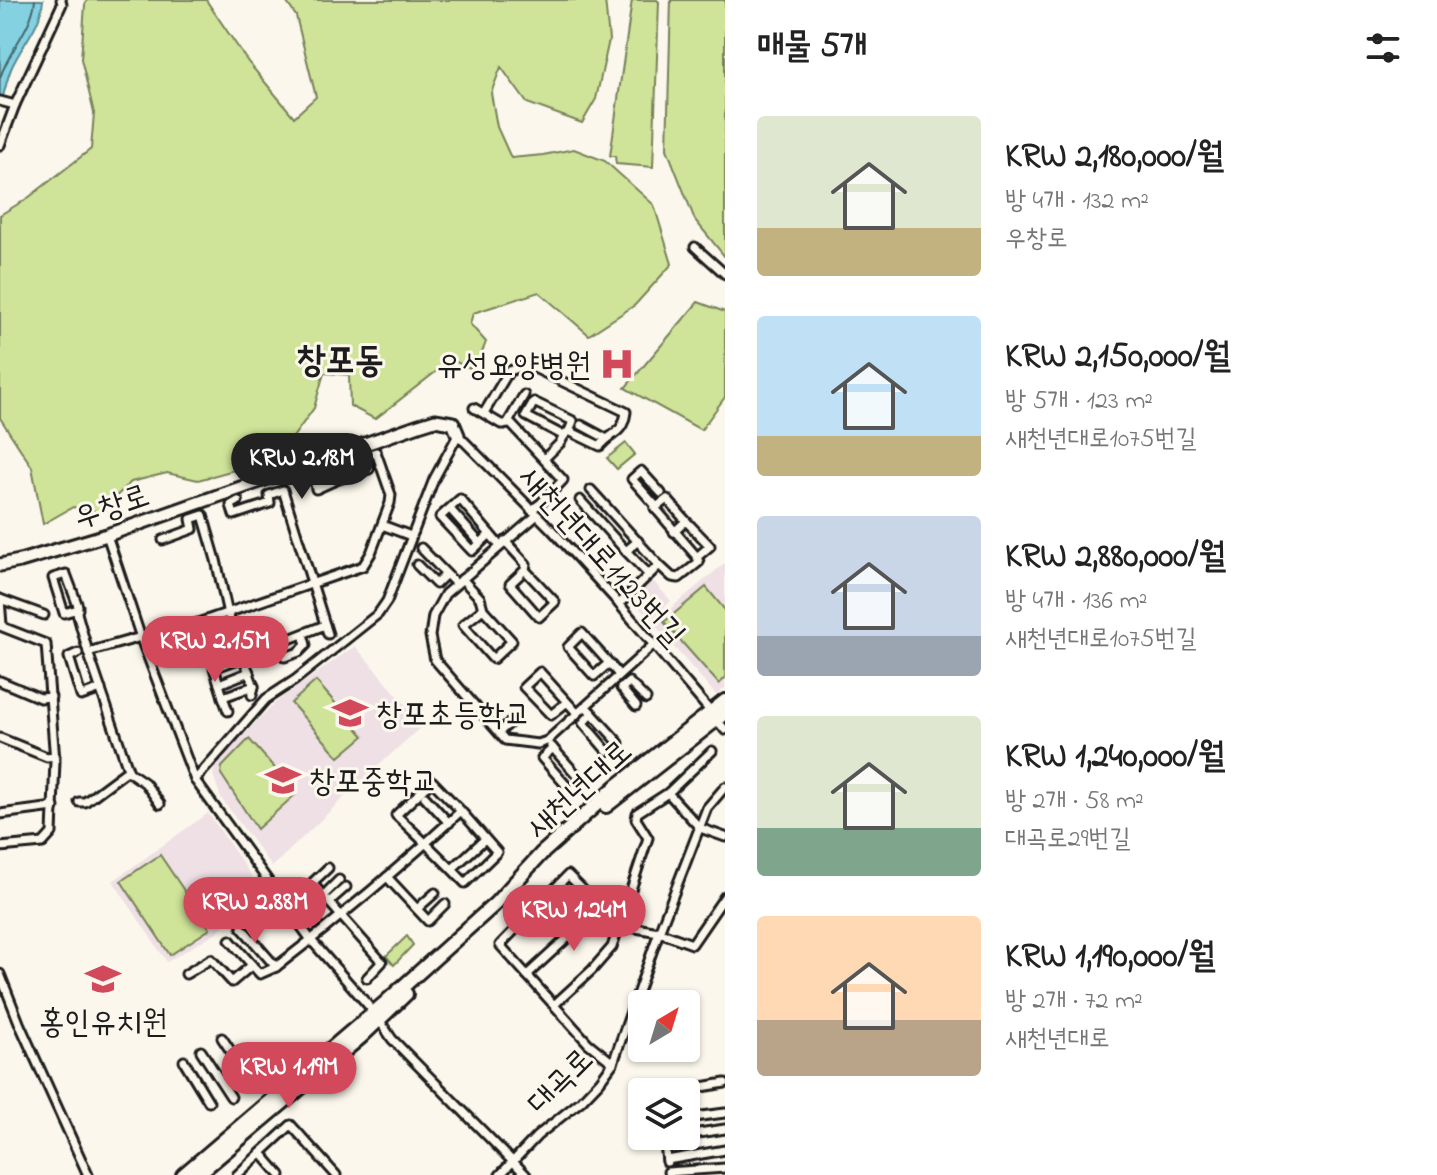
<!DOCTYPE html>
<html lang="ko">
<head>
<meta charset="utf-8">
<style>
  body { margin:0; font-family:"Indie Flower","Poor Story",sans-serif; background:#f2f2f2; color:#222; height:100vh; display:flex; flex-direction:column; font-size:30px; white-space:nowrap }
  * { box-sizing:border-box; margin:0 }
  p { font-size:26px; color:#767676 }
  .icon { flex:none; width:44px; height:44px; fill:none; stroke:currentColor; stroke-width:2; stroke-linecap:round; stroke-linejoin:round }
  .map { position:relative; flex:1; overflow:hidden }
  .side { display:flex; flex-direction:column; background:#fff; width:712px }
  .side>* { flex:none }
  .needle { width:52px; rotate:38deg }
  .controls { position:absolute; left:628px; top:990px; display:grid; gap:16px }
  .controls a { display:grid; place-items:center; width:72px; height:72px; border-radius:8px; background:#fff; box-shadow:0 2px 6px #0004; font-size:40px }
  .price { position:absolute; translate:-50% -68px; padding:0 18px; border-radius:28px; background:#d1495b; color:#fff; font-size:26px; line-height:52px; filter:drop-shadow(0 2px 4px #0008) }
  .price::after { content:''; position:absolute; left:50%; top:48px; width:24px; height:18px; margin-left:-12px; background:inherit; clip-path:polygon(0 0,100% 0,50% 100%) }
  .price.active { background:#222; color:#fff }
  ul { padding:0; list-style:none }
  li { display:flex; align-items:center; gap:24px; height:200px; padding:0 32px }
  li span { display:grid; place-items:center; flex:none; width:224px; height:160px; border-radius:8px; color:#555 }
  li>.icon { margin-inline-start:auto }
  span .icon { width:96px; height:96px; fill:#fffc; stroke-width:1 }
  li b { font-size:34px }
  h2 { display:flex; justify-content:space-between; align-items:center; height:96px; padding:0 32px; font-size:34px }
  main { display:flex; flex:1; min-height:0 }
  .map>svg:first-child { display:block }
</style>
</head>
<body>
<main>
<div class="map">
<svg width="725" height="1175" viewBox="0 0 725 1175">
  <rect width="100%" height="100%" fill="#fbf7ec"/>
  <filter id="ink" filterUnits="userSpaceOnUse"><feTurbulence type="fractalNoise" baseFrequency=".0125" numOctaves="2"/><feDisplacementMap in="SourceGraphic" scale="16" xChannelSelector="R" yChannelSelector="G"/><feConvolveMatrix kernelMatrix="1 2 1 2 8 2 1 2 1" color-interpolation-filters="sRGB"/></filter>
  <g filter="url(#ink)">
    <g fill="#eee0e5">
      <path d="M725,563V688L716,695L653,623Z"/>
      <path d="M652,580L671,601L650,620L631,598Z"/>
      <path d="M355,646L423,725L357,785L272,867L221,798L213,774L216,763L276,702Z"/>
      <path d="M208,813L257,884L236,912L218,931L167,962L113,881Z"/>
    </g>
    <g fill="#cfe499" stroke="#76805a" stroke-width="2">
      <path d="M87,0H206L248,62L294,117L316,97L296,16L285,0H605L609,40L596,99L582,123L527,103L501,67L491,93L497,127L511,158L543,155L574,149L605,161L654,205L672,264L635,305L589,335L539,292L473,313L470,324L486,342L475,370L451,360L375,419L350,406L349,375L324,373L314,408L293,437L267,461L198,480L167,473L131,482L100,512L73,507L43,524L32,467L0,418V215L28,198L91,149L94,113L81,59L85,5Z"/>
      <path d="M632,0H657L659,2L653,167L616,164L615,156H610Z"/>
      <path d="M671,0H725V257L695,220L667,149Z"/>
      <path d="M698,302L725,312V397L701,430L625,388Z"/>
      <path d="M626,443L635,454L617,469L607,458Z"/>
      <path d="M706,587L725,610V678L719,684L664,622Z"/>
      <path d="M316,681L364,736L339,757L291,703Z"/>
      <path d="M249,739L297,793L257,829L221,774L222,767Z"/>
      <path d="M160,855L210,929L170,955L121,881Z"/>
      <path d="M407,936L413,945L394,965L386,956Z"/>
    </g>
    <path fill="#83d1e1" stroke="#5a8992" stroke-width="2" d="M0,0H43C41,27 21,45 11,69C7,79 5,90 2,100H0Z"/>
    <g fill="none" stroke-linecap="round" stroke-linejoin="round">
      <path stroke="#45646b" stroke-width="2" d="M0,78C8,51 32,29 35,0"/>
      <g stroke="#1c1c1c" stroke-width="13">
        <g id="street">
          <path d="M0,101L15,105"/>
          <path d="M0,145L15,105L62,4L61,0"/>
          <path d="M695,247L725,274"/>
          <path d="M474,408L501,424H511L563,480L541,503L531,510"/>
          <path d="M484,413L509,371L528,365L626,412C624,427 619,431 607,439"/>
          <path d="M507,424L524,395"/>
          <path d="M569,431L600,446L607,439L581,425"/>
          <path d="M544,459L560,443L564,436L526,416L534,402L573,421L569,431L564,436"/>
          <path d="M591,490L659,565L649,575L626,551"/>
          <path d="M580,500L626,551L638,541"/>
          <path d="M238,501L231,505L234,515L270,503L269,495L283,490L328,634"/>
          <path d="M655,508L667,499L686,521"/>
          <path d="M450,509L480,543"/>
          <path d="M536,516L445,594L433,616L430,636L435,660L505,740L538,744L547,741L653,645"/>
          <path d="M382,525L411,536"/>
          <path d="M674,532L686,521L710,546L697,557"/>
          <path d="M490,534L472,551L440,517L460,499L500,546"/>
          <path d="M107,535L143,644L195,780L311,940L374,1012L392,1039L526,1175"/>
          <path d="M163,540L193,529L191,519L203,515L216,560L228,614L254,687L252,695"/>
          <path d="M505,541L526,564L525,570L510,584L539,617L555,602L525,570"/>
          <path d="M421,548L456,584"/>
          <path d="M417,565L436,584L446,574"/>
          <path d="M462,579L480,598L483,609L463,625L493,659L512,641L483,609"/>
          <path d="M0,599L44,615"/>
          <path d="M0,599L2,625"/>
          <path d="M619,604L659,565L672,577L679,578L699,562L697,557L655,508V505L632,479L641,471L661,493"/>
          <path d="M78,609L64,613L53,578L66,574L78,606L77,613L88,652L129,772L145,783L160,804"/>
          <path d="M0,626L46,644L55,761L52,833L43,843L0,847"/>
          <path d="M303,634L306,645L299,652L285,657L279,643L325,625"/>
          <path d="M88,652L141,637L163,635L363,566L371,553L390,503L391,495L376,452L364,456L369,469L336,480L333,468L313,475L316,489L336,480"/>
          <path d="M78,653L69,657L81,696L101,689"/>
          <path d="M609,663L582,633L568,647L594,676L609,663L619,675"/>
          <path d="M0,681L40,698L51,697"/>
          <path d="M219,684L249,672"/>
          <path d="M621,688L636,706"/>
          <path d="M622,688L629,682L646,699"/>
          <path d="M223,697L214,668L244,657"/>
          <path d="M567,702L551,715L524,687L540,672L577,713"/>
          <path d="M589,710L619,743"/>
          <path d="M228,711L223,697L254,686"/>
          <path d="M592,713L583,723L607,751"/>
          <path d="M499,732L512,721"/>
          <path d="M0,738L47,757L55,756"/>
          <path d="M551,746L576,774"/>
          <path d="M553,748L542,758L565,784"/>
          <path d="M195,780L266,699L295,680L378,614L387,601L434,479L458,435L551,529L614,598L710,711L725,730"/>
          <path d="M668,793L700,828L725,837"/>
          <path d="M425,797L449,823"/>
          <path d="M79,802H85L128,770"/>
          <path d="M0,814L54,807"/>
          <path d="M328,868L312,883L382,962L367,978"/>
          <path d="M452,869L485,839"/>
          <path d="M387,877L428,921L445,904"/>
          <path d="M324,895L339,880"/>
          <path d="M329,902L346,887"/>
          <path d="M417,909L435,893"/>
          <path d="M242,928L276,967C340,918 402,866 461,811L432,781L396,815C419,837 443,859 465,883L497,852L461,811"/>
          <path d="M230,940L260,974L276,967"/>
          <path d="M0,974L20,1025L88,1175"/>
          <path d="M186,974L211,959L232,982L252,965"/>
          <path d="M527,975L600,908"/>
          <path d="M554,1005L592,970L612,947L648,838L636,819L637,813L668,793L712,751"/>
          <path d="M222,1038L240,1065"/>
          <path d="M201,1051L231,1097"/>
          <path d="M184,1061L209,1102"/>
          <path d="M613,1063L588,1043L500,945L568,875L618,925L659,932L692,944L725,896"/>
          <path d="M673,1092L725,1083"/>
          <path d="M686,1118L725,1113"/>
          <path d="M686,1135L725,1129"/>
          <path d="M664,1136L667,1162"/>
          <path d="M664,1138L678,1136"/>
          <path d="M261,1153L280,1175"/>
          <path d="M667,1160L725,1150"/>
          <path d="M668,1172L725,1168"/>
          <path d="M237,1175L291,1125L336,1175"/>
          <path d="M500,1175L537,1136L581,1101L600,1081L613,1063L659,932L707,808L725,787"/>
        </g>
      </g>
      <g stroke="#1c1c1c" stroke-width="17">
        <path id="secondary" d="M0,565L20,561L107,535L419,425L435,420L453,423L458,435"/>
      </g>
      <g stroke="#1c1c1c" stroke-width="18">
        <g id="primary">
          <path d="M606,806L725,713"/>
          <path d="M183,1175L386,1002L495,904L541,854L617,786L725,701"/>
          <path d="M197,1175L362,1036L406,994"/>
        </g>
      </g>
      <use href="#street" stroke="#fbf7ec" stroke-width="7"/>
      <use href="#secondary" stroke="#fbf7ec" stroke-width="11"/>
      <use href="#primary" stroke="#fbf7ec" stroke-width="12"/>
    </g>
  </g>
  <defs>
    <g id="hospital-bare" transform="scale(2.76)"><path d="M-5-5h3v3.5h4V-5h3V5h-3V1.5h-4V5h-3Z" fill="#d1495b" stroke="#fbf7ec" stroke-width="2.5" paint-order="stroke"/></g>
    <g id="school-bare" transform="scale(2.76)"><path d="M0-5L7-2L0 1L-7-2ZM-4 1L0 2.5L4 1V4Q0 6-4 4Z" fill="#d1495b" stroke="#fbf7ec" stroke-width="2.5" paint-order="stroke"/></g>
  </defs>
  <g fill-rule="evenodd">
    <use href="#hospital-bare" x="617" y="364"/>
    <use href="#school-bare" x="350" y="713"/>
    <use href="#school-bare" x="283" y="780"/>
    <use href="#school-bare" x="103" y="979"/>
  </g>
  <g text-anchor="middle" stroke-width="6" stroke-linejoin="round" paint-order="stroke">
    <g font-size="32" fill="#1c1c1c" stroke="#fbf7ec" text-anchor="start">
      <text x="591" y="375" text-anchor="end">유성요양병원</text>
      <text x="376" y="724">창포초등학교</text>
      <text x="309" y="791">창포중학교</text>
      <text x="103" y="1032" text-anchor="middle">홍인유치원</text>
    </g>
    <g font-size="32" fill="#1c1c1c" stroke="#fbf7ec">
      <text transform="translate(111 505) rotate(-19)" y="11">우창로</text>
      <text transform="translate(603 555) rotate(48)" y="11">새천년대로1123번길</text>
      <text transform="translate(578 788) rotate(-42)" y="11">새천년대로</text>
      <text transform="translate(559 1080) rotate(-45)" y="11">대곡로</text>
    </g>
    <g font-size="36" font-weight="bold" fill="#1c1c1c" stroke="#fbf7ec">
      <text x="340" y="371">창포동</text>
    </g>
  </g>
</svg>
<div class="controls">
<a><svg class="needle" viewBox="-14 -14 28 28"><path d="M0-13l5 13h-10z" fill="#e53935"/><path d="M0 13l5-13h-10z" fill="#767676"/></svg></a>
<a><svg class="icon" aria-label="layers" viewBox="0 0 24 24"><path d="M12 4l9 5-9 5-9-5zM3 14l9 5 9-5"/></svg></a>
</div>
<b class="price active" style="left:302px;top:501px">KRW 2.18M</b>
<b class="price" style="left:215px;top:684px">KRW 2.15M</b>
<b class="price" style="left:255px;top:945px">KRW 2.88M</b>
<b class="price" style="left:574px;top:953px">KRW 1.24M</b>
<b class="price" style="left:289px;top:1110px">KRW 1.19M</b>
</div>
<section class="side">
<h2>매물 5개<svg class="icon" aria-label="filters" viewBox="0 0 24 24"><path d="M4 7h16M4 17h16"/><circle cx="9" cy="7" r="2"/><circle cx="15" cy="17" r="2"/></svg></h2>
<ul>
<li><span style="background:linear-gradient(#dfe7d0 70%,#c2b280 0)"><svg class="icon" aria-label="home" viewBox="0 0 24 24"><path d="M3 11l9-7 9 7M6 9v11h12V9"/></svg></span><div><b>KRW 2,180,000/월</b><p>방 4개 · 132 m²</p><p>우창로</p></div></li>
<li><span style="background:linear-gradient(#bfe0f5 75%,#c2b280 0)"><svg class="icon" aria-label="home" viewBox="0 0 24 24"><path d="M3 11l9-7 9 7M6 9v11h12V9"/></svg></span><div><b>KRW 2,150,000/월</b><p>방 5개 · 123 m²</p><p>새천년대로1075번길</p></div></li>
<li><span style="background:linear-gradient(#c9d6e8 75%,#9aa5b1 0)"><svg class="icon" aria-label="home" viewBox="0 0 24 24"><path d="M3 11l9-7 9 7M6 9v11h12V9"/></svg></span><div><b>KRW 2,880,000/월</b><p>방 4개 · 136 m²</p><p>새천년대로1075번길</p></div></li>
<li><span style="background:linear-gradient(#dfe7d0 70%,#7fa58c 0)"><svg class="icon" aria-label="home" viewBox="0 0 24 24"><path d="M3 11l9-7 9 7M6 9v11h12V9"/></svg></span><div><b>KRW 1,240,000/월</b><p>방 2개 · 58 m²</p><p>대곡로29번길</p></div></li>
<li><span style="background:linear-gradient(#ffd9b3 65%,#b9a48a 0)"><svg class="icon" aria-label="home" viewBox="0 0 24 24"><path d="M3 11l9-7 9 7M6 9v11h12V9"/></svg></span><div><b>KRW 1,190,000/월</b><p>방 2개 · 72 m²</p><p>새천년대로</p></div></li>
</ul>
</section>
</main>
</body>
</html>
